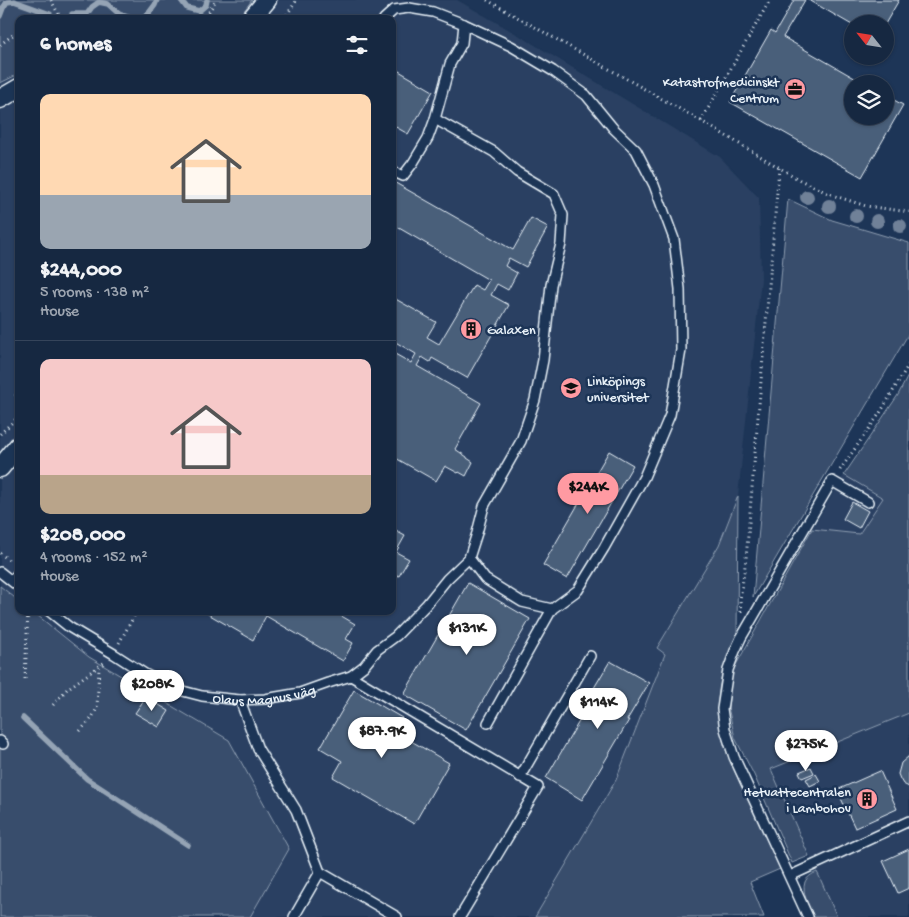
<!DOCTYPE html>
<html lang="en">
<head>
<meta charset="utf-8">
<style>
  body { margin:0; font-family:"Gochi Hand",sans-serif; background:#23344c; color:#f1f3f6; height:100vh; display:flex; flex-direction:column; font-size:19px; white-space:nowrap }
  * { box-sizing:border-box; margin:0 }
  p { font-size:16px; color:#9ea6b1 }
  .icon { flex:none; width:28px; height:28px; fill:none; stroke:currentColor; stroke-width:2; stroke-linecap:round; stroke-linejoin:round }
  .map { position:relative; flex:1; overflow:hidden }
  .details { position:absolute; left:15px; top:15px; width:381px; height:600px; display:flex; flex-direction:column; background:#162841; border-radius:10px; box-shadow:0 1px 4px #0004,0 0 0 1px #35445a }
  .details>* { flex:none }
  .needle { width:32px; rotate:300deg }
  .controls { position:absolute; left:844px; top:15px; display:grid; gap:10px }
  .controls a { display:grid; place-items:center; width:50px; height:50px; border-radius:50%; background:#162841; box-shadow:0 1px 4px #0004,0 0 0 1px #35445a; font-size:25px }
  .price { position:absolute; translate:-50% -42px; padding:0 11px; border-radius:18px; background:#fff; color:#222; font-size:16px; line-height:32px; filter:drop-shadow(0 1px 2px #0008) }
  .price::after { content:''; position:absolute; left:50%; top:30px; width:15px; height:11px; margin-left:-8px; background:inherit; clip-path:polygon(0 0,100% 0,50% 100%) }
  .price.active { background:#ff9aa2; color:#111 }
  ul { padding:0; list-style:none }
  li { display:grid; align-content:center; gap:10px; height:265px; padding:0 25px }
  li+li { border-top:1px solid #35445a }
  li span { display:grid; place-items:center; height:155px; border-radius:10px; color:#555 }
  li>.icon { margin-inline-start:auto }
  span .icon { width:90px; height:90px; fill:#fffc; stroke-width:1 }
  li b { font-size:21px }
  h2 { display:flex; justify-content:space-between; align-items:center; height:60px; padding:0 25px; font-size:21px }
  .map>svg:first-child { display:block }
</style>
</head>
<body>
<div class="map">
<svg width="909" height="917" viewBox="0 0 909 917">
  <rect width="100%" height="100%" fill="#1d3557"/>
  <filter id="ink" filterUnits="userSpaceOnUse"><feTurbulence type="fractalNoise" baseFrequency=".02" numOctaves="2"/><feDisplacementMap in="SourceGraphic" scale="10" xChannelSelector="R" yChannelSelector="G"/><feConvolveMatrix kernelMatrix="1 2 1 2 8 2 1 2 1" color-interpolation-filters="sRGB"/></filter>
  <g filter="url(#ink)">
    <g fill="#2a4162">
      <path d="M0,0H457L520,36L720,157L759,198L761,279L738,496L719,545L657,648L665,654L616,780L535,917H250L289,849L89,657L32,611H392V19H19V601L0,586Z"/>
      <path d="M844,475L883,498L859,534L812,529Z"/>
      <path d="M909,713V917H837L771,769Z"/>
    </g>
    <g fill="#374d6c" stroke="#909fb2">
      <path d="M0,0H252L238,19H19V74L0,83Z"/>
      <path d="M788,199L832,220L909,243V333L753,597Z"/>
      <path d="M909,374V713L771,769L809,856L792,863L754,775L735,738L728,707L732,672L812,529L859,534L883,498L844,475L898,395Z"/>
      <path d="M738,496L737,637C721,666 713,700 721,733C726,755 737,776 746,796C758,821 769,845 780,869L750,882L764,917H535L616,780L665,654L657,648L719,545Z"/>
      <path d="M0,586L19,601V611H32L89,657L229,740L289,849L250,917H0Z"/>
      <path d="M817,872L819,876L837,917H814C810,908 801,893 805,882C807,877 812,874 817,872Z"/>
    </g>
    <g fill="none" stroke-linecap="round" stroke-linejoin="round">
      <g stroke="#95a4b5" stroke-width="5.5">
        <path d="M181,0L187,8L199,11L206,5L207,0"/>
        <path d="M72,14H87L92,7L99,2L108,4L119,14L134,19"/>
        <path d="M0,16L3,8L7,2L14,1L50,14"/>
        <path d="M137,19L146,17L155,5L157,0"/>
        <path d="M23,718L87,779L188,845"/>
      </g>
    </g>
    <g fill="#495e7a" stroke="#e8f1f8">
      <path d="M794,0H805L783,37L865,84H852V116H885V95L903,105L862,177L730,102L771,30L775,33Z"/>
      <path d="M809,0H899L885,24H852V25Z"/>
      <path d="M392,67L433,91L408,134L394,126L392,129Z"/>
      <path d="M392,181L513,250L531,218L548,227L526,267L509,258L505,266L517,273L508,290L497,284L491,295L509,305L467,378L432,358L430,362L422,357L417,366L481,403L455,449L467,457V458L473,462L466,476L459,472L458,473L445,466L436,481L392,456V359L395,354L411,363L416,354L392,340V297L436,322L427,337L439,344L474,285L483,290L489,280L392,224Z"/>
      <path d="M609,451L633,465L567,579L543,565Z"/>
      <path d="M852,502L868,511L859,528L843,519Z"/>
      <path d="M392,529L405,536L396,552L409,559L399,576L392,573Z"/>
      <path d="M468,583L530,619L466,730L404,694Z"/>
      <path d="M203,611H333L355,624L346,639L353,643L343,661L266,616L253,640Z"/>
      <path d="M610,661L649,683L627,720H629L582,800L546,778L591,701L588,698Z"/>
      <path d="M354,690L402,718L394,731L449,763L414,824L333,777L342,761L320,748Z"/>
      <path d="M146,697L169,711L159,727L135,713Z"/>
      <path d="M909,756V787L903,784L900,779L898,774L901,763Z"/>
      <path d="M811,767L814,773L802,778L799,772Z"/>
      <path d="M880,771L897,809L855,828L837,790Z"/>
      <path d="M816,774L820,781L810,786L806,779Z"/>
      <path d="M909,849V888L898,893L883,861Z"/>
    </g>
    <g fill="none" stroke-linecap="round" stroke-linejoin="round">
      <g stroke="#e8f1f8" stroke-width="12">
        <g id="service">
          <path d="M384,19L394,10L409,8L433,12L464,24L511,46L553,71L586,95L613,128L636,150L654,185L674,239L680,289L681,350L670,415L644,477L604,548L578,590L552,609L522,602L485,579L469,558"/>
          <path d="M392,171L403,176L413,163L428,138L435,119"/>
          <path d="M0,572L19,587"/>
          <path d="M12,581L19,572"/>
          <path id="s1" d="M49,611L69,627L114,654L145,674L175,689L202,696L240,700L265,699L300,693L328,683L351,676L364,666L377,650L396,636L426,605L447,579L469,558L477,533L484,506L521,441L535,400L543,360L551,285L561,244L563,215L554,194L517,172L494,152L435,119L450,64L462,43L464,24"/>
          <path d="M351,676L538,787L460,917"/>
          <path d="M240,700L258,749L296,810L320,872L397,917"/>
          <path d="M488,723L552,609"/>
          <path d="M0,741L3,744"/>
          <path d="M520,777L590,656"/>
          <path d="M790,876L909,821"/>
          <path d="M294,917L320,872"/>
          <path d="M808,917L734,757L725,729L722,709L728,670L735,651L741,638L832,481L868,502"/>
        </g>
      </g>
      <g stroke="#e8f1f8" stroke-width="21">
        <g id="minor">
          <path d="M251,19L267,0"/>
          <path d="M0,99L19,88"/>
          <path d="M0,468L19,445"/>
        </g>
      </g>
      <g stroke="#e8f1f8" stroke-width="3" stroke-dasharray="1 4" stroke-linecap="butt">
        <path d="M51,0L61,19"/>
        <path d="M487,0L701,121L800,180L832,195L866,206L909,212"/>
        <path d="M202,19L207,15L216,0"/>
        <path d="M284,19L297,0"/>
        <path d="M0,45L19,30"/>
        <path d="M701,121L770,0"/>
        <path d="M15,394L19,397"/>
        <path d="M0,434L19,416"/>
        <path d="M840,470L880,413L909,364"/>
        <path d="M0,553L10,561"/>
        <path d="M741,612L740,600L746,559L779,168"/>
        <path d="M119,643L137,611"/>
        <path d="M25,679L28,611"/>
        <path d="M53,705L67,689L105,662"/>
        <path d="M80,731L92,718L97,708L99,667"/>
      </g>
      <use href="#service" stroke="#1d3557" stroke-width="9"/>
      <use href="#minor" stroke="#1d3557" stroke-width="18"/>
    </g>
    <g fill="#708198">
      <circle cx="807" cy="197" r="7"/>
      <circle cx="829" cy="206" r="7"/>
      <circle cx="856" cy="216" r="7"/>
      <circle cx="877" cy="221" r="7"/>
      <circle cx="900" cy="226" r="7"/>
    </g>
  </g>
  <defs>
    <g id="office-disc" transform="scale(1.125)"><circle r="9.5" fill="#ff9aa2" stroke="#1d3557"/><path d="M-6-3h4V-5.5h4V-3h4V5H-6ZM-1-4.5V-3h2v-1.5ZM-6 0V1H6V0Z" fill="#111"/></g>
    <g id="building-disc" transform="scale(1.125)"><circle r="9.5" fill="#ff9aa2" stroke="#1d3557"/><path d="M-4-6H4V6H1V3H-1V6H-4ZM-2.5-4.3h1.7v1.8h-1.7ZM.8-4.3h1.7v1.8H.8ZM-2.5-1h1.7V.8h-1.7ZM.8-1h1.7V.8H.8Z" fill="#111"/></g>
    <g id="university-disc" transform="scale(1.125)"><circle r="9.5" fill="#ff9aa2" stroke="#1d3557"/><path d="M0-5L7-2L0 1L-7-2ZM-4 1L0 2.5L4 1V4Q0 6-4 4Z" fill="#111"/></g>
  </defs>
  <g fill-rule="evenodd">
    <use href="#office-disc" x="795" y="89"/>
    <use href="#building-disc" x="471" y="329"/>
    <use href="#university-disc" x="571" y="388"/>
    <use href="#building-disc" x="867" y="799"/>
  </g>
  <g text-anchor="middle" stroke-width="5" stroke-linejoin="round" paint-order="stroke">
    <g font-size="14" fill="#e8f1f8" stroke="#1d3557" text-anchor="end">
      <text x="779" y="86">Katastrofmedicinskt<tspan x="779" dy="16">Centrum</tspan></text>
      <text x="487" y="334" text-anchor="start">Galaxen</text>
      <text x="587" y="385" text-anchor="start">Linköpings<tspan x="587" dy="16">universitet</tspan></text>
      <text x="851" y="796">Hetvattecentralen<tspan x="851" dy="16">i Lambohov</tspan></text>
    </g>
    <g font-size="14" fill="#e8f1f8" stroke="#1d3557">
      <text dy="5" stroke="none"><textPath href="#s1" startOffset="239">Olaus Magnus väg</textPath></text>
    </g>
  </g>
</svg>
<div class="controls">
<a><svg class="needle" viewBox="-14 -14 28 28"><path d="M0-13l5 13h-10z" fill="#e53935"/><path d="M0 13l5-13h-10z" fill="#9ea6b1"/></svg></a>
<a><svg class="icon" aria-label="layers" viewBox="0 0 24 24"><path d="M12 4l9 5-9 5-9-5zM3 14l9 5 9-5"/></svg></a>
</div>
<b class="price active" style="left:588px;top:515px">$244K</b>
<b class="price" style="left:467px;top:656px">$131K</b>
<b class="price" style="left:152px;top:712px">$208K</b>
<b class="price" style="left:598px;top:730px">$114K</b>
<b class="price" style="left:382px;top:759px">$87.9K</b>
<b class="price" style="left:806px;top:772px">$275K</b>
<section class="details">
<h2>6 homes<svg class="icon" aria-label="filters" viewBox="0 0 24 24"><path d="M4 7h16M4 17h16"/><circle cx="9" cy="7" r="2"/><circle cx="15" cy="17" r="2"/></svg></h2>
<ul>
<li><span style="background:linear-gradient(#ffd9b3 65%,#9aa5b1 0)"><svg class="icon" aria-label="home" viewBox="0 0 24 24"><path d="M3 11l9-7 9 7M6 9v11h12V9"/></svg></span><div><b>$244,000</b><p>5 rooms · 138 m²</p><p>House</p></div></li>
<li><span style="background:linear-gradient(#f6c9c9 75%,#b9a48a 0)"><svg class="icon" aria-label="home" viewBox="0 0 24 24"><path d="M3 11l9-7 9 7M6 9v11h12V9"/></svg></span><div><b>$208,000</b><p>4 rooms · 152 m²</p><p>House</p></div></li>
</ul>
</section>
</div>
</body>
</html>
